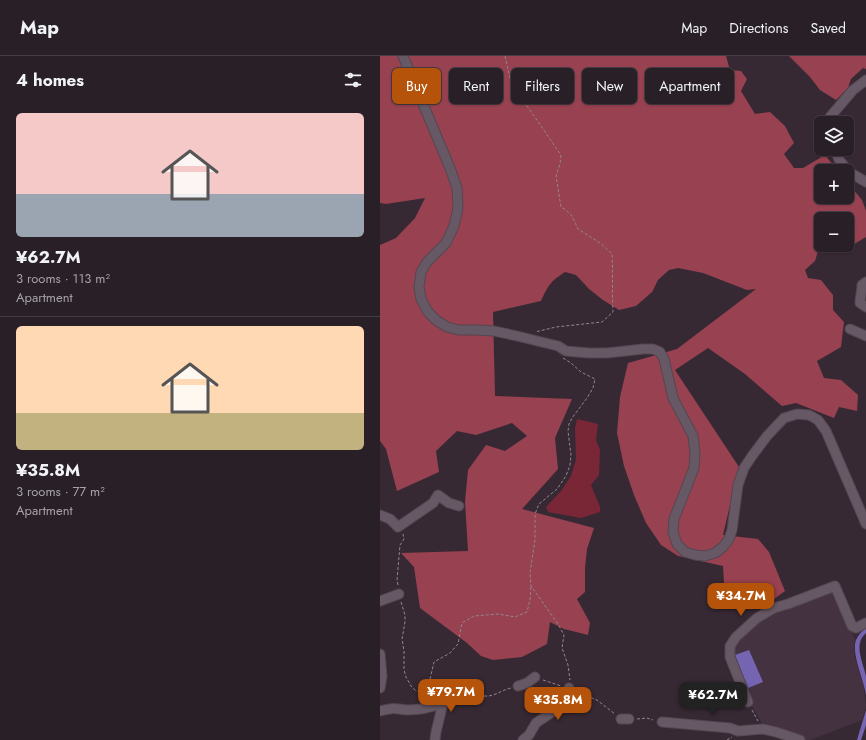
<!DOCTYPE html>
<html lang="en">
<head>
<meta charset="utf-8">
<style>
  body { margin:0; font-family:Jost,sans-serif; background:#352c33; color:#f1f3f6; height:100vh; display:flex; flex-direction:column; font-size:15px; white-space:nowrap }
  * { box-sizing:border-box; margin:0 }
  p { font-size:13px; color:#a5a2a7 }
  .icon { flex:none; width:22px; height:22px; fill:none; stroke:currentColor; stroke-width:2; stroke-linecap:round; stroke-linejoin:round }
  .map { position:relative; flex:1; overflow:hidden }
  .sheet { display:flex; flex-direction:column; background:#291f27; width:380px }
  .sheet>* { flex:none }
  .top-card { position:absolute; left:12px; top:12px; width:380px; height:36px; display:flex; gap:8px }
  .fabs { position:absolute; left:434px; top:60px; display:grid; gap:8px }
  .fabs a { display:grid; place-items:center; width:40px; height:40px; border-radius:6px; background:#291f27; box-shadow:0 1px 3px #0004,0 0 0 1px #453d44; font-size:20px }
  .price { position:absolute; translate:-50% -34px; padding:0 9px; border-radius:8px; background:#b45309; color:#fff; font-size:13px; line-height:26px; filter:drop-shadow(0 1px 2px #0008) }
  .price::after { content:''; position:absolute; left:50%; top:24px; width:12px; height:9px; margin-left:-6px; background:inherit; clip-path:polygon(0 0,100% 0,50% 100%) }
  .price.active { background:#222; color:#fff }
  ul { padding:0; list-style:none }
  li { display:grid; align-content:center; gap:8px; height:212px; padding:0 16px }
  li+li { border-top:1px solid #453d44 }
  li span { display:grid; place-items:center; height:124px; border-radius:6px; color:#555 }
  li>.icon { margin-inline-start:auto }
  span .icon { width:72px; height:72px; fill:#fffc; stroke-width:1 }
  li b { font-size:17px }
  h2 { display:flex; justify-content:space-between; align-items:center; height:48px; padding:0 16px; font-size:17px }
  .tag { padding:0 14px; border-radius:6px; background:#291f27; box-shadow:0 1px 3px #0004,0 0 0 1px #453d44; font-size:14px; line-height:36px }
  .tag.active { background:#b45309; color:#fff }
  header { display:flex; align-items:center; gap:24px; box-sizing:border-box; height:56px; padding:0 20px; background:#291f27; border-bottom:1px solid #453d44 }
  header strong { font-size:19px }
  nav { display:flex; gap:22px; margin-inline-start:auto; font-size:14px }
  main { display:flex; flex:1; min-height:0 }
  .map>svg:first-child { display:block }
</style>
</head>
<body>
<header>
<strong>Map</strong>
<nav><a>Map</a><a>Directions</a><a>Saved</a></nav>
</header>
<main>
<section class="sheet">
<h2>4 homes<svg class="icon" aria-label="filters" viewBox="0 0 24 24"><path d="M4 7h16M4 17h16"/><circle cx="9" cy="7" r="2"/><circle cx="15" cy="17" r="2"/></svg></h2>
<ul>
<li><span style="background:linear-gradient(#f6c9c9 65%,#9aa5b1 0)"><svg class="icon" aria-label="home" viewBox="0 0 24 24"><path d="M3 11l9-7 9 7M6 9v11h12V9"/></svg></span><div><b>¥62.7M</b><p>3 rooms · 113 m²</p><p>Apartment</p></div></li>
<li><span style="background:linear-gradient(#ffd9b3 70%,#c2b280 0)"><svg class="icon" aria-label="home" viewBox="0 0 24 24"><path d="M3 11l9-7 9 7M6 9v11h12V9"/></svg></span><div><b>¥35.8M</b><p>3 rooms · 77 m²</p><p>Apartment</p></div></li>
</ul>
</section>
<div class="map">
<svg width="486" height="684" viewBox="0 0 486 684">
  <rect width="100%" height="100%" fill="#372934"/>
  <path fill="#443241" d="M454,534L475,583L474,592L475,602L483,628L485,641L486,650L482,664L430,684H425L416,680L384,671L369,645L353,600L354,591L358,582L378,563L395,554Z"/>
  <path fill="#792637" d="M197,363L218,368L216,384L220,394L219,419L211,429L220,451V456L201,462L168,456L166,451L181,435L191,420L196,403L195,372Z"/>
  <g fill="#984150">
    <path d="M0,0H346L350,14L361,15L367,23L361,35L375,58L390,56L405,70L414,87L404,98L414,112H423L445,99L458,115H441V141H467V126L482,144L486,155V181L466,193L454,189H467V163H441V189H449L439,192L435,205L425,214L428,222L441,224L453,239V254L464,266L461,291L437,305L444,322L461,324L478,339L477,355L459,351L454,362L416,347L402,350L365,318L328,292L295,314L359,411L343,479L378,483L389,496L405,535L394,543L372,549L345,543L343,510L298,500L281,489L266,467L254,439L244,410L237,377L240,341L248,307L297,293L376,233L367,234L323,217L298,212L289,214L278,224L272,236L256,250L239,254L223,244L209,233L196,219L185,216C170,226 169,228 161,245L113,256L115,340L192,343L175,382L178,413L142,453L214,472L207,493L205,512V536L197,543L210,567L208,579L184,573L170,566L167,588L142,601L113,604L101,600L87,587L40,552L34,511L21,497L88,495L85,446L88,414L106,389L125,395L147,380L132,367L96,379L77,375L56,395L59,416L17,435L6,393L0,385V189L16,182L35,162L45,142L6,148L0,147Z"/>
    <path d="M409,0H486V13L483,12L471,23L468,32L456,44L440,34L430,21Z"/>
  </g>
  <g fill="#7464b1">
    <path d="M486,572V577C473,588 483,606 486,620C486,626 486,633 486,639C484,624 471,597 476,584C478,579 482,575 486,572Z"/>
    <path d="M369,594L383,626L368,632L355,599Z"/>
    <path d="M486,654V669L481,684H477Z"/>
  </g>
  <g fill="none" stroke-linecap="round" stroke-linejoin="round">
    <g stroke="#534751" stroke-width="11">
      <g id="minor">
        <path d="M23,0L70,112L77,132L78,152L74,170L66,187L47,206L41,216L39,231L41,243L48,256L56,264L67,271L79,274H98L114,275L137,280L178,290L186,295L209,297H227L263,293H273L280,296L284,303L293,342L313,380L315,397L314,412L294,463L293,476L297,488L305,496L315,499L325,500L335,497L343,491L349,483L352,474L358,429L364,412L372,400L387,380L404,362L417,358L429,359L438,364L446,375L486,468"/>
        <path d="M452,67L450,61L473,34L486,24"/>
        <path d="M454,93L460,105L469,116L486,126"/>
        <path d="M486,226L482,229C482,236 480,241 480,247L486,251"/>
        <path d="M470,273L486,280"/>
        <path d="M0,459L10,463L18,471L53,447L58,439L69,447L79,450"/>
        <path d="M0,545L19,538"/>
        <path d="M0,598L2,620L0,632"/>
        <path d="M138,630L147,627L155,621"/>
        <path d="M368,646L350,601V590L356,581L377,562L394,552L408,548L455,530L472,570L476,572L486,567"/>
        <path d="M0,655C13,651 16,653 28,654C40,654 52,651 63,647"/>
        <path d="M241,663H249"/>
        <path d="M282,666L350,672L358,675L383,673L396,676L420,684"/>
        <path d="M55,684L56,676L63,647L76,641L95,640"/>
        <path d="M143,684L149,679L156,667L181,650L187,643L189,632"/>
      </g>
    </g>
    <g stroke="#928790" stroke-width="1" stroke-dasharray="3 2" stroke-linecap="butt">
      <path d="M125,0L130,22L136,35L152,57L181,99L180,108L176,120L181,151L186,154L192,160L198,173L220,187L232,198C233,217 232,236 233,256L222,266L176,271L155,276"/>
      <path d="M183,302L191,307L201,316L215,323L213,332L207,342L192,362L189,368L188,375L191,399L190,409L186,420L177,433L159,448L155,458V484L150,517L151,530L178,568L184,579L182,592L188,609L190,624"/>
      <path d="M18,529L17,524L20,489L24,483L23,478"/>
      <path d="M21,546L25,559V566L22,583L24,595V614L26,621L31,630L36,635L51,638"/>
      <path d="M163,624L181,630"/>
      <path d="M197,636L217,644L235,658"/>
      <path d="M104,640C115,641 121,634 131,632"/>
      <path d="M55,641L51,638L50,623L54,606L70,597L78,588L82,567L94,560L118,558L135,561L147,556L150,544L151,531"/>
      <path d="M372,654L378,665"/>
      <path d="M257,663L267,662L273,664"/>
      <path d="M347,684L352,681"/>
    </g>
    <use href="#minor" stroke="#675865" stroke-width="9"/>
  </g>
</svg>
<div class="fabs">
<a><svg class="icon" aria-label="layers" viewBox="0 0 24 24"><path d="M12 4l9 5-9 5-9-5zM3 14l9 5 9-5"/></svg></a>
<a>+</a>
<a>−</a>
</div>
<b class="price" style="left:361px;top:561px">¥34.7M</b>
<b class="price" style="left:71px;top:657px">¥79.7M</b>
<b class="price active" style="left:333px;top:660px">¥62.7M</b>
<b class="price" style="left:178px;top:665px">¥35.8M</b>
<div class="top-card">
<a class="tag active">Buy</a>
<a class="tag">Rent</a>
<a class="tag">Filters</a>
<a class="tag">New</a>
<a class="tag">Apartment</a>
</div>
</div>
</main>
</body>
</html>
